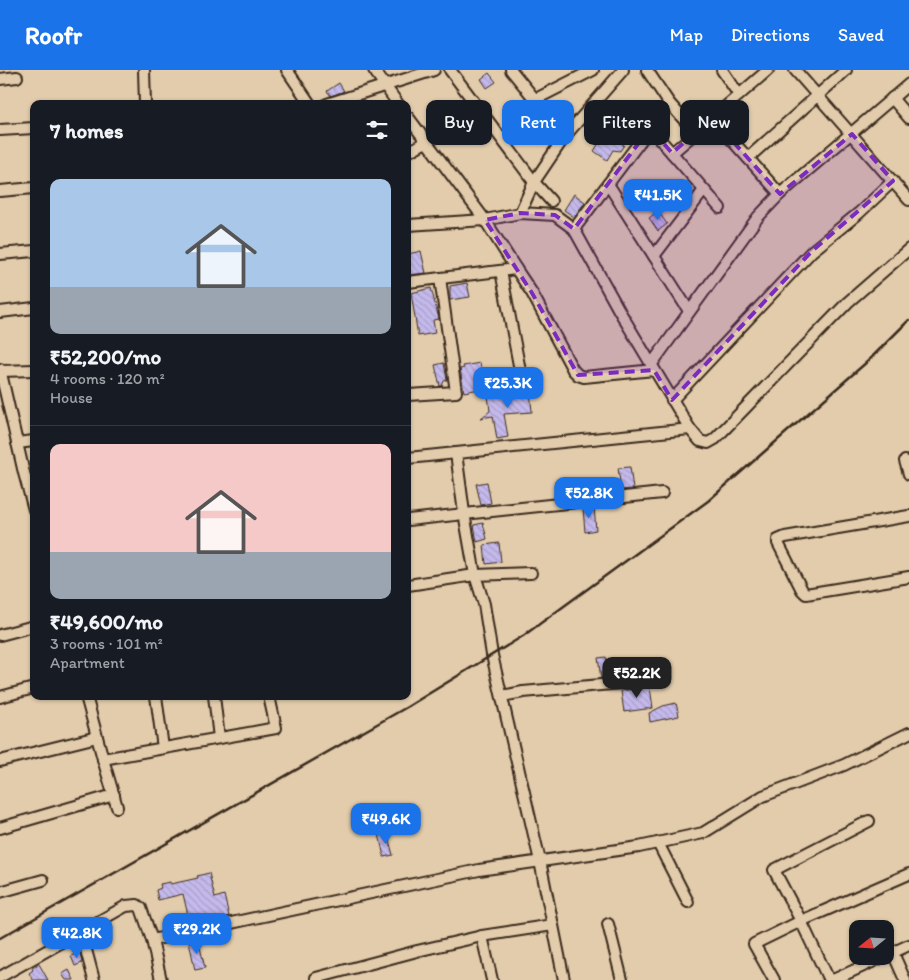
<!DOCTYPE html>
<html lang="en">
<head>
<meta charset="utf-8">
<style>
  body { margin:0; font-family:Itim,sans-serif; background:#20242c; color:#f1f3f6; height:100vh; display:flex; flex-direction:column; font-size:19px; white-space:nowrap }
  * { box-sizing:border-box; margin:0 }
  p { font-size:16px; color:#9ea1a6 }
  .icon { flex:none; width:28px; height:28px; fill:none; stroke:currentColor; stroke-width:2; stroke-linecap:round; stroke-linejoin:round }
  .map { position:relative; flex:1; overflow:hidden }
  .side { position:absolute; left:30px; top:30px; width:381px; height:600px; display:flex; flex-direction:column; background:#171b24; border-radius:10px; box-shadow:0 1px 4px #0004 }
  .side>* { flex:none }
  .banner { position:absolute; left:426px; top:30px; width:408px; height:45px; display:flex; gap:10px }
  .needle { width:32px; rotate:252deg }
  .tools { position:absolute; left:849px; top:850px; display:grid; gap:10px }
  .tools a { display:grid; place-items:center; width:45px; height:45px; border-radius:10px; background:#171b24; box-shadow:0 1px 4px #0004; font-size:25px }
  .price { position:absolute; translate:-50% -42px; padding:0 11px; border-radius:10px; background:#1a73e8; color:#fff; font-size:16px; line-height:32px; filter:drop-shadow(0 1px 2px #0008) }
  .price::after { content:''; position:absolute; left:50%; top:30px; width:15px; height:11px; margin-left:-8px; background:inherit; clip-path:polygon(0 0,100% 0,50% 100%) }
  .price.on { background:#222; color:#fff }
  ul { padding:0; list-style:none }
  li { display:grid; align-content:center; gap:10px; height:265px; padding:0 20px }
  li+li { border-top:1px solid #363941 }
  li span { display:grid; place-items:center; height:155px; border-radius:10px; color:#555 }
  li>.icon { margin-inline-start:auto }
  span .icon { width:90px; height:90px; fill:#fffc; stroke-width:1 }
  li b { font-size:21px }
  h2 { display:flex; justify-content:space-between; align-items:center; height:60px; padding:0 20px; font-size:21px }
  .tag { padding:0 18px; border-radius:10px; background:#171b24; box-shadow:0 1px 4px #0004; font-size:18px; line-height:45px }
  .tag.on { background:#1a73e8; color:#fff }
  header { display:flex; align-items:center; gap:30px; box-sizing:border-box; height:70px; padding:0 25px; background:#1a73e8; color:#fff }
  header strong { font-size:24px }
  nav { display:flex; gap:28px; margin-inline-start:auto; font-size:18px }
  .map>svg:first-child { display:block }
</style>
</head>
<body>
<header>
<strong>Roofr</strong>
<nav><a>Map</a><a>Directions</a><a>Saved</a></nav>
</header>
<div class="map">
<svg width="909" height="910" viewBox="0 0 909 910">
  <defs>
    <pattern id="building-back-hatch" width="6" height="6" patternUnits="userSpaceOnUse" patternTransform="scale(1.25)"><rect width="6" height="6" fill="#c4b9eb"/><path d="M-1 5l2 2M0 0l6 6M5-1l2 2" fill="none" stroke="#a99fc9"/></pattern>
  </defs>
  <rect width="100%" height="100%" fill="#e2ccac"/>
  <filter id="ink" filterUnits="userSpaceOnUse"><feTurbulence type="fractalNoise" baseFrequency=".02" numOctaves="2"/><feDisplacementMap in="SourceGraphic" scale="10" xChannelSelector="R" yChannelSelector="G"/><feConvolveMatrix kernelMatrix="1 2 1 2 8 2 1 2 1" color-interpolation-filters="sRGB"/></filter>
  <g filter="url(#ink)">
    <g fill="url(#building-back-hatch)" stroke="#3b2a1e">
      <path d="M489,3L496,12L487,18L481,9Z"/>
      <path d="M339,13L344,21L331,26L327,21Z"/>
      <path d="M606,62L624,75L620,81L613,80L607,90L594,81Z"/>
      <path d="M574,124L585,132L574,147L564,140Z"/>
      <path d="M658,141L667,154L658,161L649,148Z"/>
      <path d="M421,181L426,203L408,205V184Z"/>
      <path d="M467,213L470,227L450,230V216Z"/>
      <path d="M431,218L439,249L433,250L435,263L418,266L411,223Z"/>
      <path d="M444,293L447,310L444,311L442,316H440L435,295Z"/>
      <path d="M480,293L485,318L464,322L460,299L464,298L463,296Z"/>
      <path d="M530,320L532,342L504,344L508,367L497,369L493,346L481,348L490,341L488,326L510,323V321Z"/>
      <path d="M630,397L633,419L621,420L618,398Z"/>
      <path d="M487,412L491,433L481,435L476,414Z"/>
      <path d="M594,437L596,460L585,462L583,438Z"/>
      <path d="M483,453L487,469L477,472L474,455Z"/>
      <path d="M499,473L501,492L486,494L484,475Z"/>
      <path d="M606,587L609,607L601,608L598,588Z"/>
      <path d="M647,617H650L653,638L624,642L621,621Z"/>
      <path d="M676,633L679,646L650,652L649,643L663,636Z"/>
      <path d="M387,762L393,785L384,787L379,764Z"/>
      <path d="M209,803L215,828L224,825L229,846L221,848L220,847L190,854L183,824L158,830L156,820L161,818L160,814L170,812L171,814L198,808L197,806Z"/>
      <path d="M198,869L205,898L195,900L189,871Z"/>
      <path d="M80,882L82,893L75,896L71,886Z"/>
      <path d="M39,894L48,910H33L29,903L33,900L32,898Z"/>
      <path d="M69,900L74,910H66L62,904Z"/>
    </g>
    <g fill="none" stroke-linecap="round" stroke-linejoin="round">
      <g stroke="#3b2a1e" stroke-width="14">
        <g id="minor">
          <path d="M144,0L145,34"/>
          <path d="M287,0L310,34"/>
          <path d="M374,0L398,34"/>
          <path d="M450,0L534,112L551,131"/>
          <path d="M511,0L565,66"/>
          <path d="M722,0L739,25"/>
          <path d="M795,0L909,130"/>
          <path d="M0,9L17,7"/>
          <path d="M892,28L909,48"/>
          <path d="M534,30L593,0"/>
          <path d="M669,33L695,62"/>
          <path d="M327,34L434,0"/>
          <path d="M408,47L485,150L516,199L408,212"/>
          <path d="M712,48L780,124"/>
          <path d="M650,58L720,138"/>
          <path d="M0,60L34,58"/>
          <path d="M408,82L426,72"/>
          <path d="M672,83L768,0"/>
          <path d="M748,88L846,0"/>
          <path d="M608,114L689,241"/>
          <path d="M0,121L34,118"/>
          <path d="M520,143L534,112L565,66L623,0"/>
          <path d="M408,155L485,150L520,143L555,145L574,159L620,242L690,359L700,371L708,373L715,369L848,232L909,179"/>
          <path d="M574,159L669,33L647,0"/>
          <path d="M0,184L34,181"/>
          <path d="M654,186L704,120"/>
          <path d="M516,199L532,223L573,300L578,305L584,307L654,300"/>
          <path d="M501,201L522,311"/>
          <path d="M0,242L34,238"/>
          <path d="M651,295L758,147L780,124L909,14"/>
          <path d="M0,299L24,403L34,440"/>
          <path d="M0,301L34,300"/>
          <path d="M408,325L456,322L440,208"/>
          <path d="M672,330L812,181L859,143L893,111"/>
          <path d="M17,373L34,371"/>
          <path d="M456,383L464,443L475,505L484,534L492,585L540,791L564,910"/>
          <path d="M408,388L690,359"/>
          <path d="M905,391L909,404"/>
          <path d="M909,446L785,467L778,470V473L802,520L806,524L909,507"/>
          <path d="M408,450L662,423"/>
          <path d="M408,515L475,505L531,503"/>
          <path d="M0,565L34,556"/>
          <path d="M86,626L103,689L276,658L269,626"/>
          <path d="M156,626L163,678"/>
          <path d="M214,626L219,668"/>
          <path d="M502,626L523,622L645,611"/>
          <path d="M0,627L34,618"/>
          <path d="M103,689L117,737"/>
          <path d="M0,691L97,667"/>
          <path d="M0,758L114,725"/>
          <path d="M658,773L688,832"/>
          <path d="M0,822L43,810"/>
          <path d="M608,854L622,910"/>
          <path d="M81,861L94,910"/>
          <path d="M893,883L905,910"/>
          <path d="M0,907L126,836L137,835L141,838L152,870"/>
          <path d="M161,910L152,870L479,800L639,777L703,763L763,726L844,695L909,663"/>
          <path d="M316,910V908L417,881L482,866"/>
          <path d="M492,910L482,866L553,855"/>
          <path d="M774,910L754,874L801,851L909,804"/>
          <path d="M829,910L801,851L774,800L869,751"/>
          <path d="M833,910L909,875"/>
        </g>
      </g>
      <use href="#minor" stroke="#e2ccac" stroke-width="10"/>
      <path stroke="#3b2a1e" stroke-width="2.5" d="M0,868L407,637L523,566L708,431L868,291L909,250"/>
    </g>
  </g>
  <path fill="#7b2cbf" fill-opacity="0.2" stroke="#7b2cbf" stroke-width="4" stroke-dasharray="10 6" stroke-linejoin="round" d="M712,48L780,124L852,64L893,111L812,181L672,330L654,300L578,305L532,223L485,150L520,143L555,145L574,159L650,58L672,83Z"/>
</svg>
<div class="tools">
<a><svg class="needle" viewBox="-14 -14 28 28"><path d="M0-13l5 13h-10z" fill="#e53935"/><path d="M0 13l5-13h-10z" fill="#9ea1a6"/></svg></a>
</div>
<b class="price" style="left:658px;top:151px">₹41.5K</b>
<b class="price" style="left:508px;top:339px">₹25.3K</b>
<b class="price" style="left:589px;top:449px">₹52.8K</b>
<b class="price on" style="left:637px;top:629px">₹52.2K</b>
<b class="price" style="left:386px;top:775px">₹49.6K</b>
<b class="price" style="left:197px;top:885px">₹29.2K</b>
<b class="price" style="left:77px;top:889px">₹42.8K</b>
<div class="banner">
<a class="tag">Buy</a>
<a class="tag on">Rent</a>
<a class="tag">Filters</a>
<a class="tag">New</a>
</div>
<section class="side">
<h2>7 homes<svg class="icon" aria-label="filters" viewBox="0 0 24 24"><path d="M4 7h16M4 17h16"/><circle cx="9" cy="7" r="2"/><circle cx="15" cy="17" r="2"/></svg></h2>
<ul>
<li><span style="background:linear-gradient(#a9c7e8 70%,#9aa5b1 0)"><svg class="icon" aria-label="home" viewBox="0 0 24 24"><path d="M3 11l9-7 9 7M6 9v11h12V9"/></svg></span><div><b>₹52,200/mo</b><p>4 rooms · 120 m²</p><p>House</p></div></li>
<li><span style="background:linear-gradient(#f6c9c9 70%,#9aa5b1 0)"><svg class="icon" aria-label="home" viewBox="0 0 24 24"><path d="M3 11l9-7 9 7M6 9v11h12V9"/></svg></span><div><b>₹49,600/mo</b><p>3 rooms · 101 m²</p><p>Apartment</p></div></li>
</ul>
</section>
</div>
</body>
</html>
